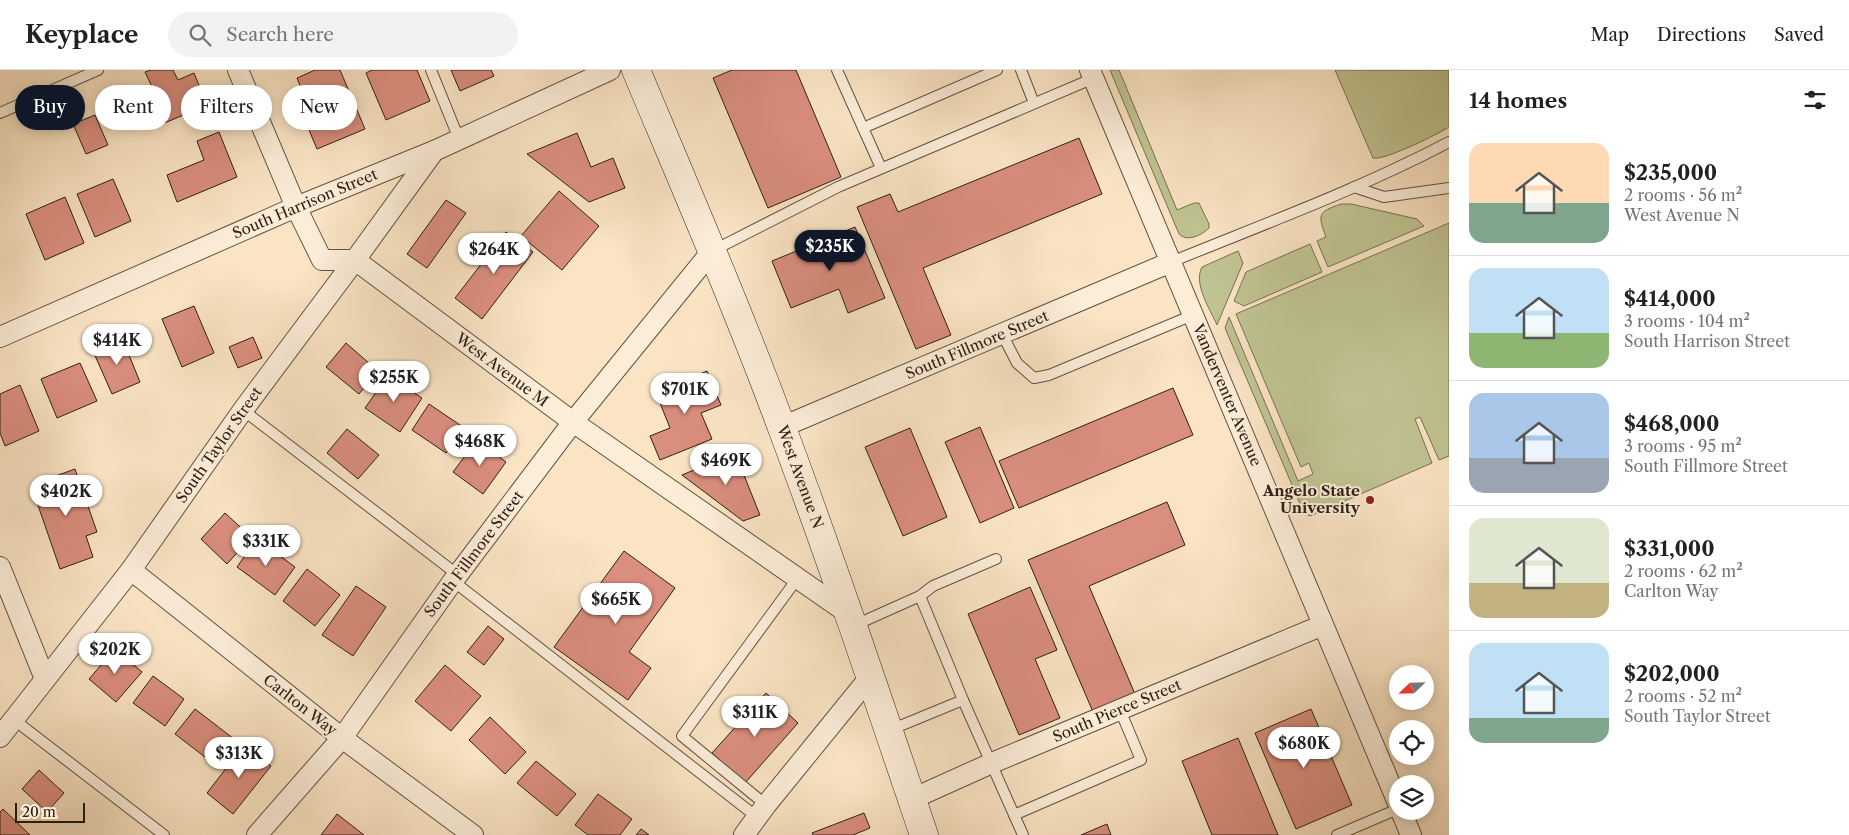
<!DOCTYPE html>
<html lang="en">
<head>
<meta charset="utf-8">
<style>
  body { margin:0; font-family:"Libre Caslon Text",serif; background:#f2f2f2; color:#222; height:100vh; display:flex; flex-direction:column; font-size:19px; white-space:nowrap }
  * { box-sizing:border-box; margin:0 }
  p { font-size:16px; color:#767676 }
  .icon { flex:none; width:28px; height:28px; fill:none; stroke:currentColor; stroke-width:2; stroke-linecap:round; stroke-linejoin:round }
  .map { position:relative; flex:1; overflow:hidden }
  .panel { display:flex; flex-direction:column; background:#fff; width:400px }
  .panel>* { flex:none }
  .guide { position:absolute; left:15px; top:15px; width:475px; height:45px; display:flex; gap:10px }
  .needle { width:32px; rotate:247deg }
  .tools { position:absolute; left:1389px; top:595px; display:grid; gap:10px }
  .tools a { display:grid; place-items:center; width:45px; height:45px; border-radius:50%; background:#fff; box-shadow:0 2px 12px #0003; font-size:25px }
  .scale { position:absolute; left:15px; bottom:12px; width:70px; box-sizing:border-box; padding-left:5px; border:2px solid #2d2114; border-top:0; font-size:14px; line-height:18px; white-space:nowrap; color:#2d2114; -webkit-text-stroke:4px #fcedd9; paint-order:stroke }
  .price { position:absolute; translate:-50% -42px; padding:0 11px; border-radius:18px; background:#fff; color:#222; font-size:16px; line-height:32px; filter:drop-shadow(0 1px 2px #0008) }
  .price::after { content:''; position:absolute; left:50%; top:30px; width:15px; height:11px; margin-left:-8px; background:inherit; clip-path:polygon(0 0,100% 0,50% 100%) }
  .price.selected { background:#111827; color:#fff }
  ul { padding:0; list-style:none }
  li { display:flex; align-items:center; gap:15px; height:125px; padding:0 20px }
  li+li { border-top:1px solid #e0e0e0 }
  li span { display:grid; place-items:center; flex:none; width:140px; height:100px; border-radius:15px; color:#555 }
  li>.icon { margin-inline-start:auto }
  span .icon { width:60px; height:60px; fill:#fffc; stroke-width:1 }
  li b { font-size:21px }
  h2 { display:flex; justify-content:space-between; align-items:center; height:60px; padding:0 20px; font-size:21px }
  .chip { padding:0 18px; border-radius:22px; background:#fff; box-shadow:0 2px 12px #0003; font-size:18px; line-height:45px }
  .chip.selected { background:#111827; color:#fff }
  header { display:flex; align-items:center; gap:30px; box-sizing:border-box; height:70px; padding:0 25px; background:#fff; border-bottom:1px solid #e0e0e0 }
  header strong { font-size:24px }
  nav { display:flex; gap:28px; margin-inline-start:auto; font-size:18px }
  .search { width:350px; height:45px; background:#f2f2f2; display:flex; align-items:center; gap:12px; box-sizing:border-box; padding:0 18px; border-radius:28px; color:#767676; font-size:19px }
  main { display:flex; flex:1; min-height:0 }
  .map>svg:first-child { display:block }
</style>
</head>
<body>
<header>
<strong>Keyplace</strong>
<div class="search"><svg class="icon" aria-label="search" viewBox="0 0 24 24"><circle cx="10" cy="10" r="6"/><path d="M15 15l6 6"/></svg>Search here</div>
<nav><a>Map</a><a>Directions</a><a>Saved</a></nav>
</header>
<main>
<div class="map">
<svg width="1449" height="765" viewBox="0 0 1449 765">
  <rect width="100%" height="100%" fill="#fae4c4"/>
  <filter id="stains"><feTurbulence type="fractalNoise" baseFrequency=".004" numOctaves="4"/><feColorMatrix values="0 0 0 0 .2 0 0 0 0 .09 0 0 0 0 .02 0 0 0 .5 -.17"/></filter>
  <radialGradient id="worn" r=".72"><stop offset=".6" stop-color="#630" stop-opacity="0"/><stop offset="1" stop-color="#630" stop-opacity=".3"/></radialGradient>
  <g fill="#c0c492" stroke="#767253">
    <path d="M1110,0H1119L1177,140L1194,133H1199L1209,154V158C1201,166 1187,172 1179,164Z"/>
    <path d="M1335,0H1449V57C1438,64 1384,91 1373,88Z"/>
    <path d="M1341,134H1351L1417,149L1424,156L1328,197L1317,171L1326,167C1318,145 1317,142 1341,134Z"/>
    <path d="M1449,153V386L1439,390L1420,347L1415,349L1432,393L1310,446L1304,443L1225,258L1229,247L1298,411L1313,404L1309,393L1301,397L1236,244Z"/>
    <path d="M1310,174L1322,202L1244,236L1234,231L1246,202Z"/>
    <path d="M1238,181L1243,193L1217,255C1210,239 1193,214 1202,197Z"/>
  </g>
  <g fill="#da8e7e" stroke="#2d2114">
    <path d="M151,0H173L178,10L194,3L207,35L148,60L134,27L153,19L145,2Z"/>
    <path d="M315,0H340L365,59L317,79L296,29L304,26L297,8Z"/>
    <path d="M372,0H417L430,31L386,50L366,3Z"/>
    <path d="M451,0H491L494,6L460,21Z"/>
    <path d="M732,0H796L841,107L768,138L713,8Z"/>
    <path d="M95,45L108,75L86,84L73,54Z"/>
    <path d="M219,62L237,107L177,132L167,105L204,90L197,71Z"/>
    <path d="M577,63L591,97L613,88L625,118L589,132L527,84Z"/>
    <path d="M1079,68L1102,124L923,198L951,265L916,279L857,137L890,124L898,142Z"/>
    <path d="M113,109L131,151L95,167L77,124Z"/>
    <path d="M559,121L599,156L562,200L521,166Z"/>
    <path d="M65,127L84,173L45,190L26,144Z"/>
    <path d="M446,130L466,143L427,198L407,184Z"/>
    <path d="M855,157L885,228L848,243L839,219L791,238L772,191Z"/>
    <path d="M506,162L533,182L482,249L455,228Z"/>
    <path d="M194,236L214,283L182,297L162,249Z"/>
    <path d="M253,267L262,288L238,298L229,277Z"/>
    <path d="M122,268L140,312L112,324L93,281Z"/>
    <path d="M346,273L378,301L359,324L326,297Z"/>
    <path d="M80,293L97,331L57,348L41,309Z"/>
    <path d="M707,301L721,335L701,343L712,369L660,390L650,366L670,358L656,323Z"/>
    <path d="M388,305L422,328L400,362L365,338Z"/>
    <path d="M20,315L39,361L5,376L0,363V324Z"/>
    <path d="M1173,318L1193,365L1019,438L999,391Z"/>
    <path d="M429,334L463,357L446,383L412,360Z"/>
    <path d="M980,357L1014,438L980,453L945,372Z"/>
    <path d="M910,358L947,447L903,466L865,377Z"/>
    <path d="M347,359L379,385L358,409L327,383Z"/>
    <path d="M477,370L506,392L483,424L453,402Z"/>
    <path d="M735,383L760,445L743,451L682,405Z"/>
    <path d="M75,399L97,462L86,466L93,487L60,499L31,415Z"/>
    <path d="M1167,432L1185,475L1089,516L1135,624L1093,642L1028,490Z"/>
    <path d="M225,443L251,467L227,494L201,469Z"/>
    <path d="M257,469L295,497L275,525L237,497Z"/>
    <path d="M624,481L675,518L629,582L651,598L628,630L554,577Z"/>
    <path d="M307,499L340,525L315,556L283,531Z"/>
    <path d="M356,516L386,537L353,586L322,565Z"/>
    <path d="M1030,517L1057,580L1035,589L1060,648L1019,665L968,544Z"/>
    <path d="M488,556L504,569L484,595L467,582Z"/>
    <path d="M115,579L142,602L116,632L89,609Z"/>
    <path d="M445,595L481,626L451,661L415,631Z"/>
    <path d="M153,606L184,629L165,656L133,633Z"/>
    <path d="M766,623L798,653L745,713L712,683Z"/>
    <path d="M195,639L234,669L214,694L175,664Z"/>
    <path d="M1311,639L1352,735L1296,759L1255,663Z"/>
    <path d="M490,647L526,682L505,704L469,670Z"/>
    <path d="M1238,668L1278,765H1212L1182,691Z"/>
    <path d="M244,675L271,696L233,744L207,723Z"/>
    <path d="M536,691L576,724L557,746L517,713Z"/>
    <path d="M39,700L64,723L47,742L22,719Z"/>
    <path d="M598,724L632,749L620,765H588L575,755Z"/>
    <path d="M3,739L30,765H0V742Z"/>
    <path d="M864,743L870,758L853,765H813L812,763Z"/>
    <path d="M337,744L364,765H321Z"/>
    <path d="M1107,754L1111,765H1081Z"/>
    <path d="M641,759L649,765H636Z"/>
  </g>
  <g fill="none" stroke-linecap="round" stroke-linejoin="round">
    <g stroke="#605240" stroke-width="12">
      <g id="lane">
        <path d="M431,0L459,69"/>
        <path d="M837,0L863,58L997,0"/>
        <path d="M1021,0L1034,33"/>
        <path d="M0,43L98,0"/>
        <path d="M863,58L881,98"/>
        <path d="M1354,117L1384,127L1449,118"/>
        <path d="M712,181L838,117L1094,8"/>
        <path d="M1171,192C1264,154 1360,119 1449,72"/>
        <path d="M1002,264L1017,293L1034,308L1049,305L1193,245"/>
        <path d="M243,340L458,505"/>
        <path d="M453,511L757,747"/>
        <path d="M920,526L933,516L996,489"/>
        <path d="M853,556L920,526L963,630L1023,765"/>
        <path d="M13,649L164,765"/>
        <path d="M890,660L963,630"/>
        <path d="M766,735L682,666L797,509"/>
        <path d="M1014,745L1141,690L1120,640"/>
        <path d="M1337,765L1398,739"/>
      </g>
    </g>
    <g stroke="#605240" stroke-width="22">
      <g id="street">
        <path d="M238,0L296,137L322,190H355L573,352L849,544"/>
        <path d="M1090,0L1398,733"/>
        <path d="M0,267L296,137L434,81L610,0"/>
        <path d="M782,357L1171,192"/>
        <path d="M0,497L45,609"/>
        <path d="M131,500L342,668L473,765"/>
        <path d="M0,667L131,500L243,340L355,190L434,81"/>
        <path d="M912,729L992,693L1323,555"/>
        <path d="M1401,741L1411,765"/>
        <path d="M257,765L342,668L453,511L573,352L712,181"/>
        <path d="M744,765L766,735L870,607"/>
      </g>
    </g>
    <g stroke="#2d2114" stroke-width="29">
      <path id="secondary" d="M636,0C686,119 737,237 782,358C832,492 878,629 924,765"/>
    </g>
    <use href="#lane" stroke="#fcedd9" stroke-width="10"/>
    <use href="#street" stroke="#fcedd9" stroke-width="20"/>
    <use href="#secondary" stroke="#fcedd9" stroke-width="28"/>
  </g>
  <circle fill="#8f2418" stroke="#fcedd9" stroke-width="2" cx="1370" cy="430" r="5"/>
  <g text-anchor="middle" stroke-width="4" stroke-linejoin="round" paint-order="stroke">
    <g font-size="15" fill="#2d2114" stroke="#fcedd9">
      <text transform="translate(305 134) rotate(-23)" y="5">South Harrison Street</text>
      <text transform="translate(977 275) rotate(-23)" y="5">South Fillmore Street</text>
      <text transform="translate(502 300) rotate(37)" y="5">West Avenue M</text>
      <text transform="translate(1227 325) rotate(67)" y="5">Vanderventer Avenue</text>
      <text transform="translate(219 375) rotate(-55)" y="5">South Taylor Street</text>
      <text transform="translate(800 407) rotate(70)" y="5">West Avenue N</text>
      <text transform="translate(474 484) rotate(-53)" y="5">South Fillmore Street</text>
      <text transform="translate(300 635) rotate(38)" y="5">Carlton Way</text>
      <text transform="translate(1117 641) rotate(-23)" y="5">South Pierce Street</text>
    </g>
    <g font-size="15" font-weight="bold" fill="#2d2114" stroke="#fcedd9" text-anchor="end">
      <text x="1360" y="426">Angelo State<tspan x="1360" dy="17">University</tspan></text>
    </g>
  </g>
  <rect width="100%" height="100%" filter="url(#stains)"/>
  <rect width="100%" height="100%" fill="url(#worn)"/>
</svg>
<div class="tools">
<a><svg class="needle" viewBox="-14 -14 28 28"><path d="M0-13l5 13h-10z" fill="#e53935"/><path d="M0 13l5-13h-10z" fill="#767676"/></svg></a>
<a><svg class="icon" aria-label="locate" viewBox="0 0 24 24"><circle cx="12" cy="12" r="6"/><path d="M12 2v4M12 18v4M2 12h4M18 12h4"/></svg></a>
<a><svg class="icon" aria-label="layers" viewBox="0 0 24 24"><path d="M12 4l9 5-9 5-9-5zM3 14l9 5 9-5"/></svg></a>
</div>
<div class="scale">20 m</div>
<b class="price selected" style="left:830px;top:202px">$235K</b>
<b class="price" style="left:494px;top:205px">$264K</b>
<b class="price" style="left:117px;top:296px">$414K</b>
<b class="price" style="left:394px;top:333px">$255K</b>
<b class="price" style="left:685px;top:345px">$701K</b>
<b class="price" style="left:480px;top:397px">$468K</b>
<b class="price" style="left:726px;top:416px">$469K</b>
<b class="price" style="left:66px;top:447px">$402K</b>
<b class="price" style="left:266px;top:497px">$331K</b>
<b class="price" style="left:616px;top:555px">$665K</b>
<b class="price" style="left:115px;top:605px">$202K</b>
<b class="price" style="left:755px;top:668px">$311K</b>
<b class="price" style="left:1304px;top:699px">$680K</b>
<b class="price" style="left:239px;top:709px">$313K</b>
<div class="guide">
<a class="chip selected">Buy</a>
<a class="chip">Rent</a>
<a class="chip">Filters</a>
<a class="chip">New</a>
</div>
</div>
<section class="panel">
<h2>14 homes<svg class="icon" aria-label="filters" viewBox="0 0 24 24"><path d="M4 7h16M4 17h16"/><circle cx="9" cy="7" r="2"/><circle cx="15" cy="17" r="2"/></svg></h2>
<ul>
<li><span style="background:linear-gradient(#ffd9b3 60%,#7fa58c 0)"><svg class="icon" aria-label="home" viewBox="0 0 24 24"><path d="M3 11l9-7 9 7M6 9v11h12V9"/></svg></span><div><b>$235,000</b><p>2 rooms · 56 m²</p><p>West Avenue N</p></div></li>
<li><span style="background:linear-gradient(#bfe0f5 65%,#8fb573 0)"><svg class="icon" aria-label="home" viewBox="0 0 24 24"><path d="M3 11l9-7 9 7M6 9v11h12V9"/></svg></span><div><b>$414,000</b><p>3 rooms · 104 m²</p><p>South Harrison Street</p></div></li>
<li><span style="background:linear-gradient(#a9c7e8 65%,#9aa5b1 0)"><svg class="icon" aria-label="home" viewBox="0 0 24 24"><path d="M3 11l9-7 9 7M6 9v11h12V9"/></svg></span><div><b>$468,000</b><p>3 rooms · 95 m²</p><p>South Fillmore Street</p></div></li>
<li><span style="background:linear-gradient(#dfe7d0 65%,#c2b280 0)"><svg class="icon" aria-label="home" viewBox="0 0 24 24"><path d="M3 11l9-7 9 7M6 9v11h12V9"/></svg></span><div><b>$331,000</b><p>2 rooms · 62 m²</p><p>Carlton Way</p></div></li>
<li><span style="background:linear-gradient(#bfe0f5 75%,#7fa58c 0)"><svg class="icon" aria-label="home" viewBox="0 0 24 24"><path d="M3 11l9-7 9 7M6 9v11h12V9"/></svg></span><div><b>$202,000</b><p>2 rooms · 52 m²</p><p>South Taylor Street</p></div></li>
</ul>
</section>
</main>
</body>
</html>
